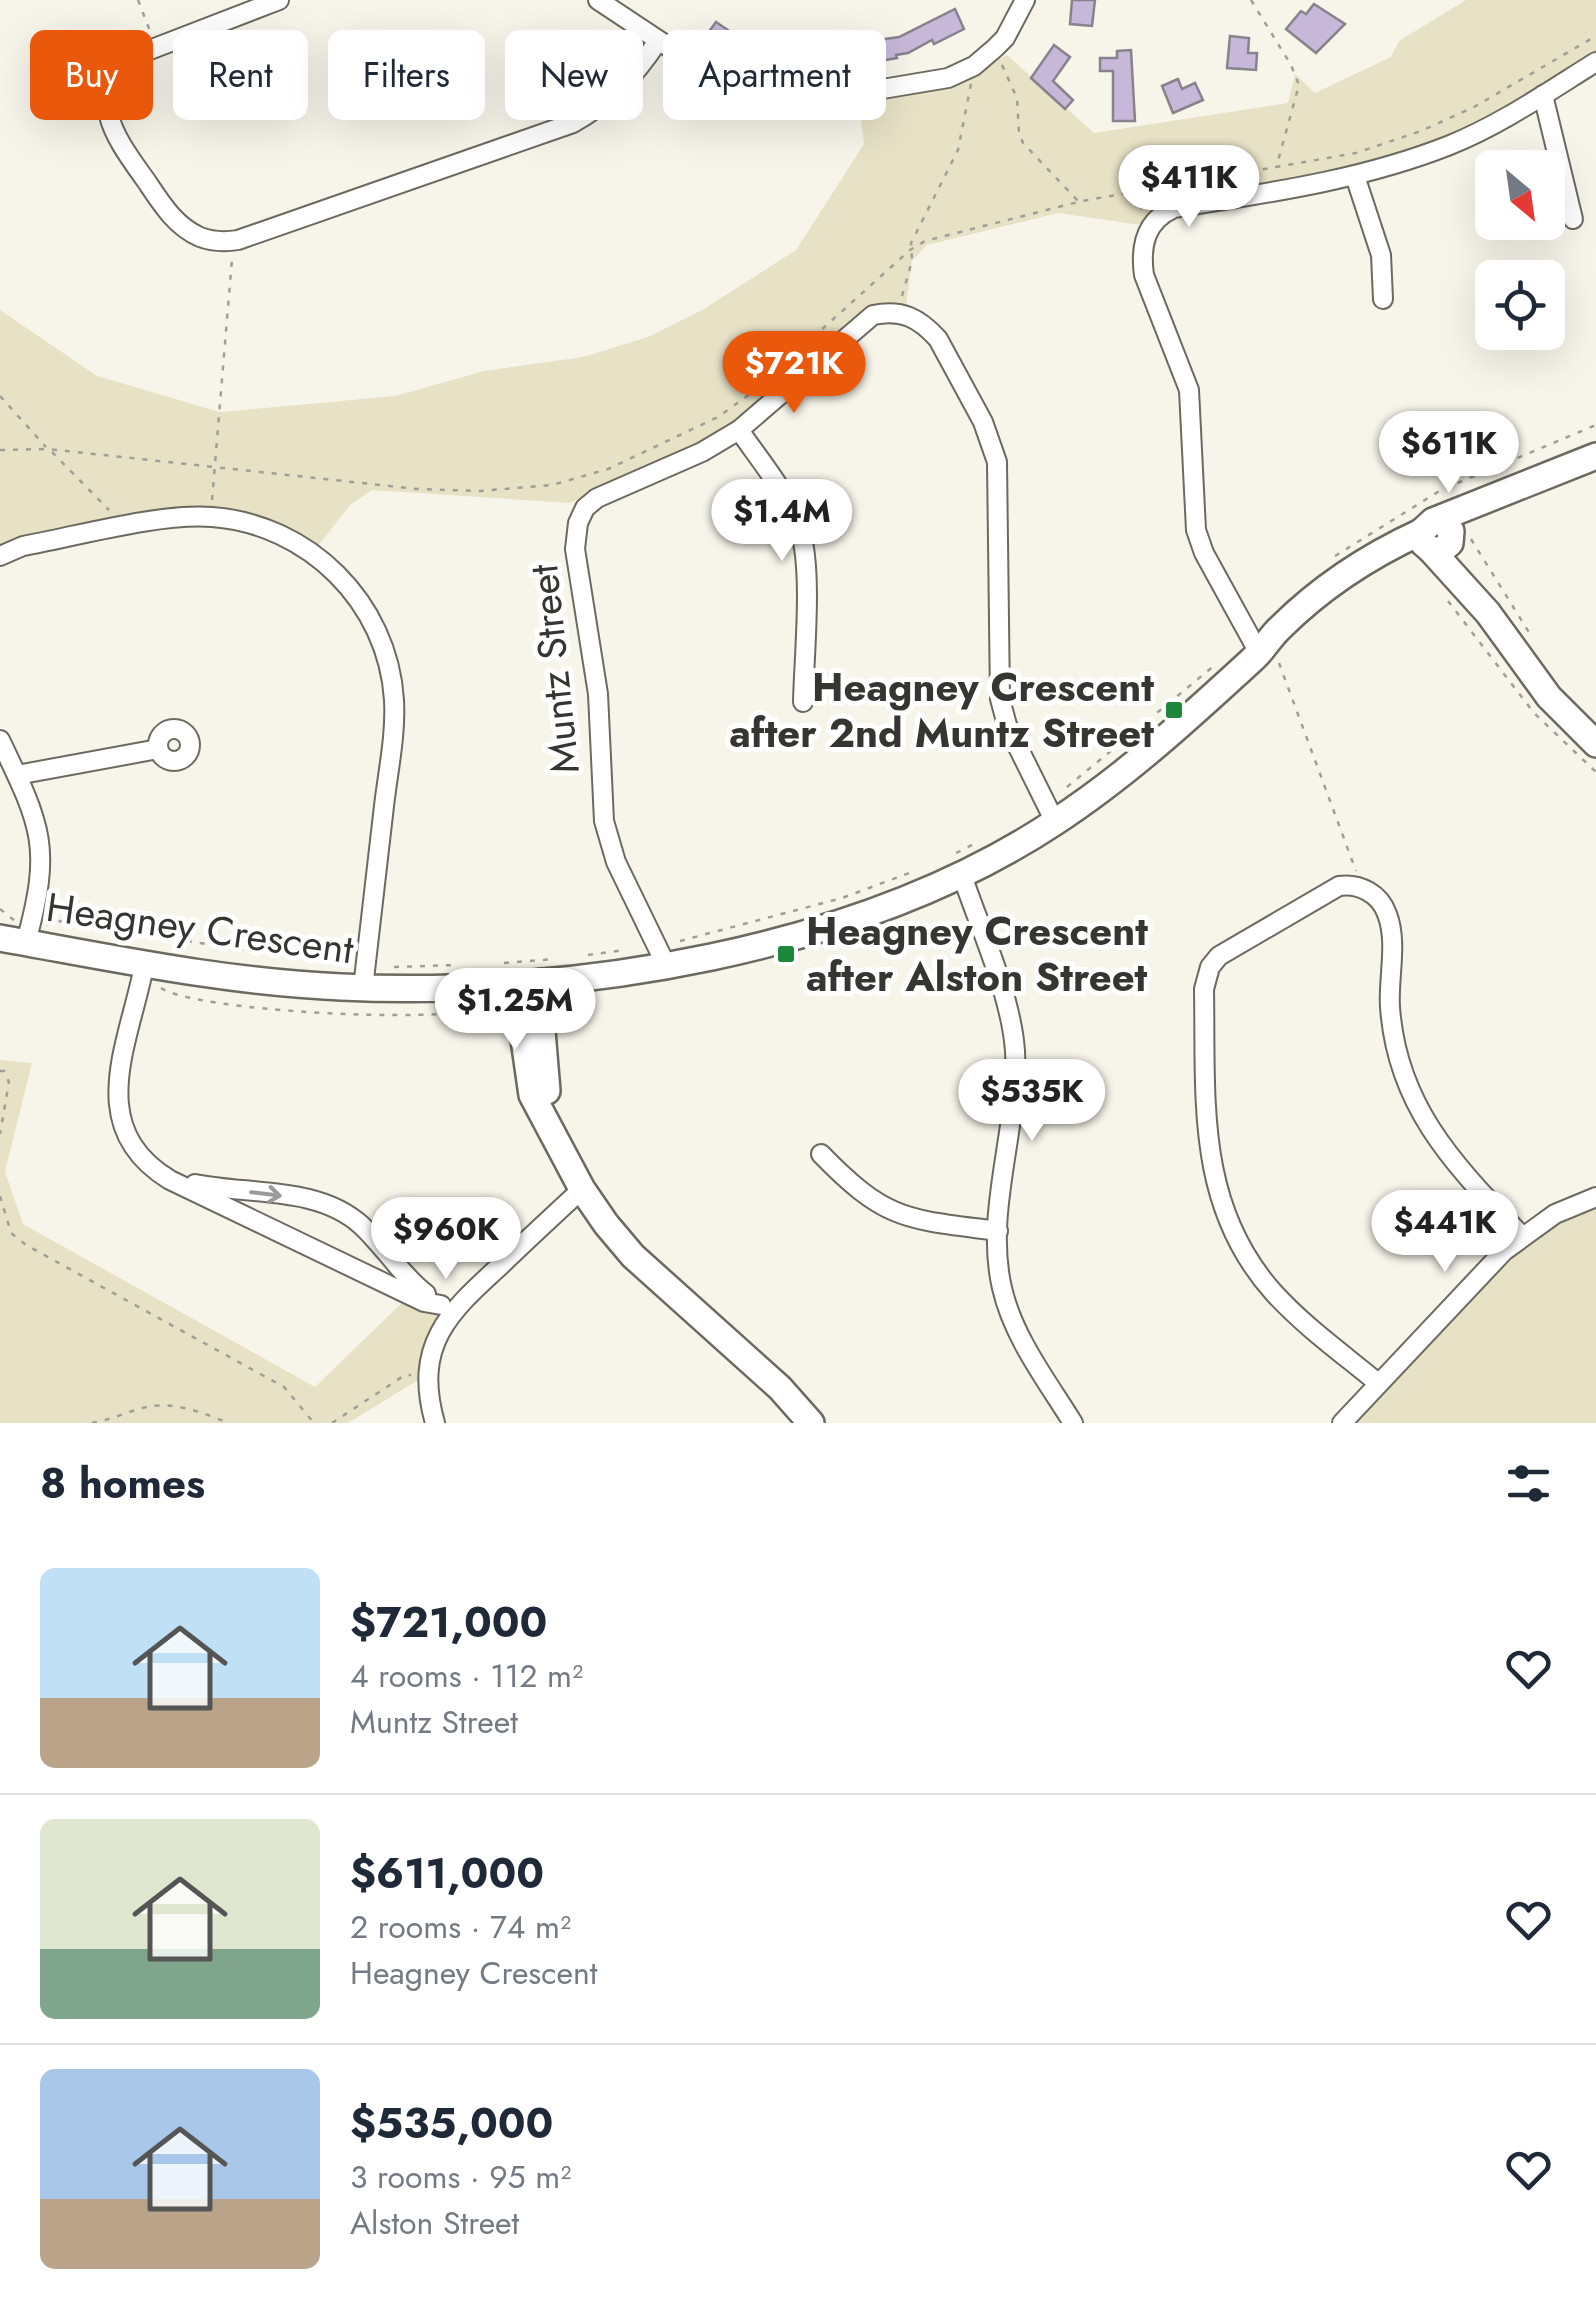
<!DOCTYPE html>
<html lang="en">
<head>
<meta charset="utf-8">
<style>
  body { margin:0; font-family:Jost,sans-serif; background:#f2f2f3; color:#1f2937; height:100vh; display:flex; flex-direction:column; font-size:38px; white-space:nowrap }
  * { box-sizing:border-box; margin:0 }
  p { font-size:32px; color:#747a83 }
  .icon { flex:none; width:55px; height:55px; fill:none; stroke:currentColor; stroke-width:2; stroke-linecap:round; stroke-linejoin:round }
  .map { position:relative; height:1423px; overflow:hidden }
  .details { display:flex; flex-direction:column; background:#fff; flex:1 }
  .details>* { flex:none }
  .hud { position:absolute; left:30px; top:30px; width:1000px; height:90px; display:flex; gap:20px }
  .needle { width:65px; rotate:151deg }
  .fabs { position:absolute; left:1475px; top:150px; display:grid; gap:20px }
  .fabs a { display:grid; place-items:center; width:90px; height:90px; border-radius:15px; background:#fff; box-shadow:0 10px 40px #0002; font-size:50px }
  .price { position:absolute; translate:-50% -85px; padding:0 22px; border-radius:35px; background:#fff; color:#222; font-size:32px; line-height:65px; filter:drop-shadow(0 2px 5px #0008) }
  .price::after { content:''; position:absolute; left:50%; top:60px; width:30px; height:22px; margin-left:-15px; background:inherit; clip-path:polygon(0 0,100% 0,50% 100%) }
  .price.on { background:#ea580c; color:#fff }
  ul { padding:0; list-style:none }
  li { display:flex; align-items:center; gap:30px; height:250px; padding:0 40px }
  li+li { border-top:2px solid #e0e1e3 }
  li span { display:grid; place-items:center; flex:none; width:280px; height:200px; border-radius:15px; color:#555 }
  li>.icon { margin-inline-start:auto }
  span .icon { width:120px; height:120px; fill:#fffc; stroke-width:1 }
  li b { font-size:42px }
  h2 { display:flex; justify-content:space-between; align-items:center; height:120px; padding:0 40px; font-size:42px }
  .pill { padding:0 35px; border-radius:15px; background:#fff; box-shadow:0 10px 40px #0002; font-size:35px; line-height:90px }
  .pill.on { background:#ea580c; color:#fff }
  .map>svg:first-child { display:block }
</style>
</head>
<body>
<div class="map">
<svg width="1596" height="1423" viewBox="0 0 1596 1423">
  <rect width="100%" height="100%" fill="#f7f5ea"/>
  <g fill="#e7e1c6">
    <path d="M1466,0H1596V53C1531,92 1466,135 1393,157C1320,180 1243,189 1168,202L1155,209L1141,225L1058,213L927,245L912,261L906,306L875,307L856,316L790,380L726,429L690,450L569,503L372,490L350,505L318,546L269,522L234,512L0,550V310L97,376L220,412L395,396L484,371L583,357L648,337L704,309L796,250L864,144L859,104L949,87L1007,55L1094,133L1288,103L1295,74L1315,93L1391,57L1399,41Z"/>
    <path d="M0,1060L32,1063L5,1172L23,1224L315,1387L410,1295L451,1312L428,1374L348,1423H0Z"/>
    <path d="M1596,1208V1423H1357L1521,1248L1543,1232Z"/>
  </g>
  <g fill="#c7b7d8" stroke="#87838c" stroke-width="2.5">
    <path d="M1072,0H1095L1092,26L1070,24Z"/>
    <path d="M1314,4L1345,24L1316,53L1286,29L1301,11L1306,14Z"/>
    <path d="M955,9L964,29L934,44L932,40L908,53L896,55L897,58L864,64L835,62V66H772L771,37L809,36V43L850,44L899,37Z"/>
    <path d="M716,22L750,45L739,61L705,37Z"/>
    <path d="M1230,36L1249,38L1248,53H1257L1256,70L1227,68Z"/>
    <path d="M1054,45L1070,57L1053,81L1073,100L1065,109L1031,78Z"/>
    <path d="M1131,50L1135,121H1113V71H1100V58H1117V51Z"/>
    <path d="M1178,79L1182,89L1195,83L1203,100L1173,113L1162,86Z"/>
  </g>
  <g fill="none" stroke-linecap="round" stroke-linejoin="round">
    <g stroke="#6c6a60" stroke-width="22">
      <g id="street">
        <path d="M279,0L134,56C81,96 118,141 147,182C161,203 175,226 200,237C213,242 225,242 238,240L573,123C610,102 634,77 658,41"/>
        <path d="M598,0L729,87L771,101L799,103L948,78L974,66L995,48L1005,38L1025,0"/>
        <path d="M1543,95L1573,219"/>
        <path d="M1355,176L1381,255L1383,299"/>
        <path d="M739,430C761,462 788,493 800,530C813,571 804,656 803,702"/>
        <path d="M0,556L23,546C77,536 159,513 212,517C308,524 388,602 394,700C396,735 388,771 384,806C377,867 370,927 363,988"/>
        <path d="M1259,653L1204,553L1196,530L1189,390L1144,275C1140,246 1145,221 1174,208C1268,193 1362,180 1450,145C1502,124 1549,91 1596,62"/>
        <circle cx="174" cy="745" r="16"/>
        <path d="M0,740C42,827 52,847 26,942"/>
        <path d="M17,775L158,749"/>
        <path d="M962,875C980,929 1011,994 1015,1051C1019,1129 984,1211 1002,1288C1013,1337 1047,1381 1073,1423"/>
        <path d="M666,965L616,862L604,821L598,694L575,549L578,523L585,508L597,498L702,452L739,430L873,315C902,309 919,318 938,339L983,422L997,462L1000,699L1007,725L1055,822"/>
        <path d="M144,966C129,1044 83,1127 170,1180L424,1302L441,1305"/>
        <path d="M821,1154C887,1222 907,1219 998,1231"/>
        <path d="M195,1184C249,1195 318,1186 361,1225C385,1247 400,1274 426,1294"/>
        <path d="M1378,1383C1343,1354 1305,1327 1274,1293C1195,1205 1206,1099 1204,989L1210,967L1219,956L1339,886C1360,883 1380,894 1387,914C1398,942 1388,978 1390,1007C1397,1108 1456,1166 1521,1235"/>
        <path d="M435,1423C413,1345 448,1313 502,1264C528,1239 555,1214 582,1189"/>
        <path d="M1342,1423L1504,1251L1555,1214L1596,1197"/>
      </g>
    </g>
    <g stroke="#6c6a60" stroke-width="30">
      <g id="secondary">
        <path d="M1433,521L1445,523L1451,531L1450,543L1442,550H1431L1423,543L1421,532L1433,521L1596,456"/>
        <path d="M1431,550L1488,613L1549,697L1596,744"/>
        <path d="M0,938C113,958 225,982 341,987C572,998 860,951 1055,822C1127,775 1192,715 1254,658C1264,649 1270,637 1280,628C1320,588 1371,555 1421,532"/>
        <path d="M542,982L541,1019L547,1091"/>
        <path d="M516,984L532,1095L582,1189L606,1224L633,1256L780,1388L811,1423"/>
      </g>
    </g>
    <g stroke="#a09e96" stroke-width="2.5" stroke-dasharray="5 8" stroke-linecap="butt">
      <path d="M138,0L150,31"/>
      <path d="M1251,0L1291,65L1299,85L1276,168"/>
      <path d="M1002,65L1017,98L1019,133L1023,143L1078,201"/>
      <path d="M1135,193L1142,209"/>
      <path d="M902,296L912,261L911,243L958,150L971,84"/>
      <path d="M0,396L46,447"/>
      <path d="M0,450L48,449L417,489L480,491L552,485L608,469L718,417L750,394L910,250L925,241L1082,201L1356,153L1421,131L1474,107L1596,36"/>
      <path d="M52,452L109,510"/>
      <path d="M212,500L232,259"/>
      <path d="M1471,539L1530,634"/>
      <path d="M1335,556L1441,490L1596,425"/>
      <path d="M1448,601L1534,713L1596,772"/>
      <path d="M1279,663L1356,871"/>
      <path d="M1067,787L1215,665"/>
      <path d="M956,853L976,843"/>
      <path d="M0,909L15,921"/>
      <path d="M46,925L61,921L76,922L235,949L326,958L348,967"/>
      <path d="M680,941L842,898L912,872"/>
      <path d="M588,955L625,950"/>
      <path d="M504,963L555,959"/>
      <path d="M394,967L456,965"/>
      <path d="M161,988C195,1011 439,1024 479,1008"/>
      <path d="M0,1071H4L9,1082L0,1134"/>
      <path d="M0,1196L11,1233L26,1245L284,1387L314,1423"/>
      <path d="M92,1423C111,1420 128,1411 147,1407C173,1401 205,1413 228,1423"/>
      <path d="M332,1423L405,1375H411"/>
    </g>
    <use href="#street" stroke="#fff" stroke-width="18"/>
    <use href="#secondary" stroke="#fff" stroke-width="25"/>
  </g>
  <defs><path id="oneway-shaft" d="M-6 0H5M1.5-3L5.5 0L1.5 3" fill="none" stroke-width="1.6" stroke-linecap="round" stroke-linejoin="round" transform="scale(2.5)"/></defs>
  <use stroke="#9a9a98" href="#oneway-shaft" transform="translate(266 1194) rotate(7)"/>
  <g fill="#1f873c" stroke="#fff" stroke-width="4">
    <rect x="1164" y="700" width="20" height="20" rx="5"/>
    <rect x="776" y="944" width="20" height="20" rx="5"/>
  </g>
  <g text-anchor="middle" stroke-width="10" stroke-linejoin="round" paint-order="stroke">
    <g font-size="40" fill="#363531" stroke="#fff">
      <text transform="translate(554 669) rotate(-96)" y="14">Muntz Street</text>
      <text transform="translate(200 928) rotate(8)" y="14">Heagney Crescent</text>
    </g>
    <g font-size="40" font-weight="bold" fill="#363531" stroke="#fff" text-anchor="end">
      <text x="1154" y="701">Heagney Crescent<tspan x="1154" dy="46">after 2nd Muntz Street</tspan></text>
      <text x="806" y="945" text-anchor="start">Heagney Crescent<tspan x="806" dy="46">after Alston Street</tspan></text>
    </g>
  </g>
</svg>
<div class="fabs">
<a><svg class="needle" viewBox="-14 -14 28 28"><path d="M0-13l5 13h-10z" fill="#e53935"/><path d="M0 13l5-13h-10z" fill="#747a83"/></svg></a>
<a><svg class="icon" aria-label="locate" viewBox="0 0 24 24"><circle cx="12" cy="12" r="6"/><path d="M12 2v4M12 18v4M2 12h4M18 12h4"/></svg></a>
</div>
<b class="price" style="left:1189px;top:230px">$411K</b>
<b class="price on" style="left:794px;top:416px">$721K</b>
<b class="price" style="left:1449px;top:496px">$611K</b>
<b class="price" style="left:782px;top:564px">$1.4M</b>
<b class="price" style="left:515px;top:1053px">$1.25M</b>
<b class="price" style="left:1032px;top:1144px">$535K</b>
<b class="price" style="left:1445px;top:1275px">$441K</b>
<b class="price" style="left:446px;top:1282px">$960K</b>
<div class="hud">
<a class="pill on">Buy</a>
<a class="pill">Rent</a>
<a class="pill">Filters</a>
<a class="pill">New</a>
<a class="pill">Apartment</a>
</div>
</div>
<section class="details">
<h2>8 homes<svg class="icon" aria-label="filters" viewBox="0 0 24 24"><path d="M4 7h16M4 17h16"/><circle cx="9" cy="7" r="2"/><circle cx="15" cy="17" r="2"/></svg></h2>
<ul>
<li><span style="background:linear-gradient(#bfe0f5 65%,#b9a48a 0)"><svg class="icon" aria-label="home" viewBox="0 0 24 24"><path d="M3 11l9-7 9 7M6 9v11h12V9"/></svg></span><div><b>$721,000</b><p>4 rooms · 112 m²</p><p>Muntz Street</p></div><svg class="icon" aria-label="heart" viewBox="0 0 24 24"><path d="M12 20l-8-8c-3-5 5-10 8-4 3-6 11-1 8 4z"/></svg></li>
<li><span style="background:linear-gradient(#dfe7d0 65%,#7fa58c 0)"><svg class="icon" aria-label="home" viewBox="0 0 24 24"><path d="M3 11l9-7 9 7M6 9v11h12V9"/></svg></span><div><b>$611,000</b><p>2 rooms · 74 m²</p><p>Heagney Crescent</p></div><svg class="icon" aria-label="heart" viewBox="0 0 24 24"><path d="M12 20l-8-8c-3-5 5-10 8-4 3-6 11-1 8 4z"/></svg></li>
<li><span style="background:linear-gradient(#a9c7e8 65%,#b9a48a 0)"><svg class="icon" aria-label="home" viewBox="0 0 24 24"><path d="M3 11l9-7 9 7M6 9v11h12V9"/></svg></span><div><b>$535,000</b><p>3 rooms · 95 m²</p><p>Alston Street</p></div><svg class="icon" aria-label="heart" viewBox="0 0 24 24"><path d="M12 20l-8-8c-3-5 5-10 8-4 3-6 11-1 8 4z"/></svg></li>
</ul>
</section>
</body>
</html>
